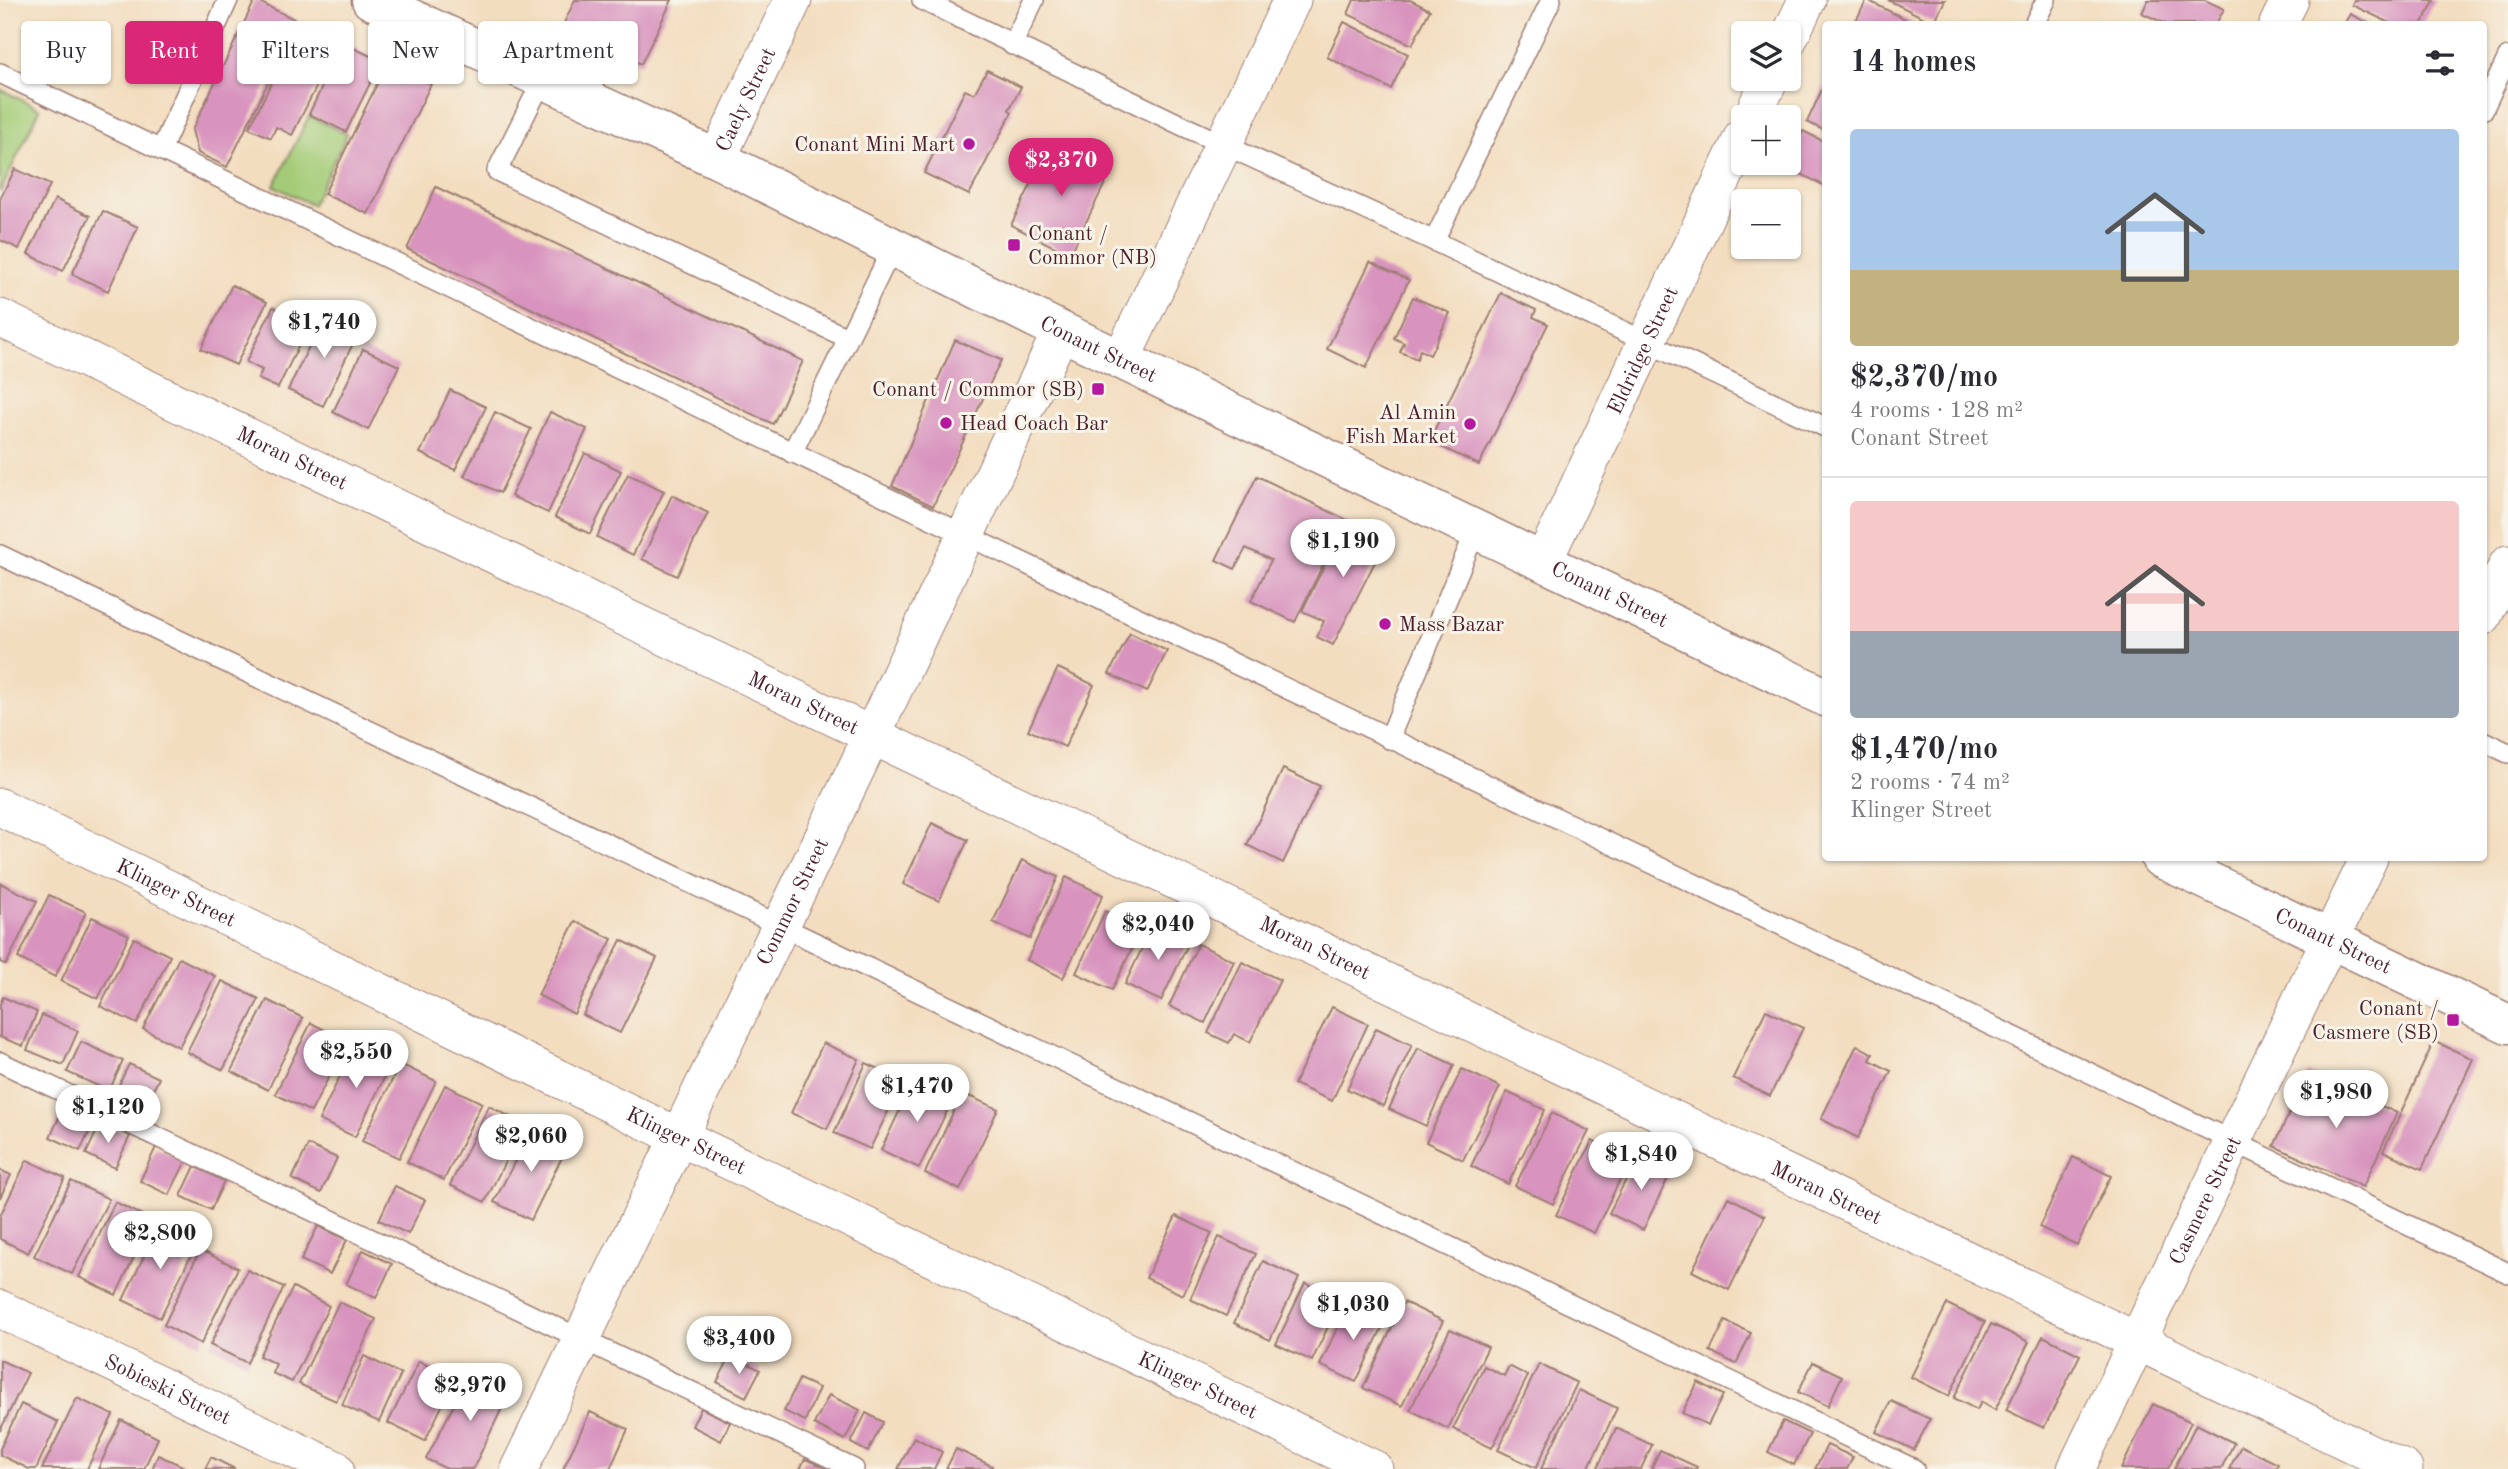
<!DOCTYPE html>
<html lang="en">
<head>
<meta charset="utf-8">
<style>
  body { margin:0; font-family:"Old Standard TT",serif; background:#f7f7f7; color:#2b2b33; height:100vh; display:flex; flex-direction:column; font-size:26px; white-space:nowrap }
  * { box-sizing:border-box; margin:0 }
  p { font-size:23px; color:#7c7c81 }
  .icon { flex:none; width:38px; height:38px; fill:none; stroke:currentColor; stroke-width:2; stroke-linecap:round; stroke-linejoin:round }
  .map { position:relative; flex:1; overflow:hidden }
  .side { position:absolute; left:1822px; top:21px; width:665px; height:840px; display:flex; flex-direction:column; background:#fff; border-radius:7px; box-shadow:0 2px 5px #0004 }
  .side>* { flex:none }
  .top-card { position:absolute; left:21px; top:21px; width:665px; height:63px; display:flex; gap:14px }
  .buttons { position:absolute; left:1731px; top:21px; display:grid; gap:14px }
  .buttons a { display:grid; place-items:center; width:70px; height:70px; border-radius:7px; background:#fff; box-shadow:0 2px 5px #0004; font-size:35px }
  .price { position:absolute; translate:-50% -60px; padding:0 16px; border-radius:24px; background:#fff; color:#222; font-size:23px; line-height:46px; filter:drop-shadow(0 2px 4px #0008) }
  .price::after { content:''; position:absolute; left:50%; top:42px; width:21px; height:16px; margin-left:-10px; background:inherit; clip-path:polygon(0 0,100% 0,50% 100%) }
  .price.on { background:#db2777; color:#fff }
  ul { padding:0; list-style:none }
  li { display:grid; align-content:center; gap:14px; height:371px; padding:0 28px }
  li+li { border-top:2px solid #e1e1e2 }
  li span { display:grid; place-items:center; height:217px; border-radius:7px; color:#555 }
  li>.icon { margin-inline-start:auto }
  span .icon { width:126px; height:126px; fill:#fffc; stroke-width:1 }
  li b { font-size:30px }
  h2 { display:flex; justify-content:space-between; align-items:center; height:84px; padding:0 28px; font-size:30px }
  .pill { padding:0 24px; border-radius:7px; background:#fff; box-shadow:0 2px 5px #0004; font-size:24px; line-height:63px }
  .pill.on { background:#db2777; color:#fff }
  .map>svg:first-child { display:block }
</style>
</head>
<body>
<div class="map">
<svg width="2508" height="1469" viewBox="0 0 2508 1469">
  <rect width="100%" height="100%" fill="#f7f3e8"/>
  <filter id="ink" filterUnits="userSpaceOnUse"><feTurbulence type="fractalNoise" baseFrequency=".0143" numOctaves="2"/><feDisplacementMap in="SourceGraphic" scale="14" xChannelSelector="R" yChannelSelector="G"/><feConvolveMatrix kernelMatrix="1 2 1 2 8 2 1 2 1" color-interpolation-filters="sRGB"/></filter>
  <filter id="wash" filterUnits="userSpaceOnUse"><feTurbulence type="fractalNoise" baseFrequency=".00686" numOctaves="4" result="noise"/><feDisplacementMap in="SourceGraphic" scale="28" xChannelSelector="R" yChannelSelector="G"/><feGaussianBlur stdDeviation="1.57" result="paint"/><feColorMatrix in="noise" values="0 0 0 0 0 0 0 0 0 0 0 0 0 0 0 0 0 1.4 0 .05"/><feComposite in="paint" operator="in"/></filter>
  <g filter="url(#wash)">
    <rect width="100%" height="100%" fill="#f3ddbf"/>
    <g fill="#a4cc78" stroke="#777652" stroke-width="2">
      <path d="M0,89L40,109L0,192Z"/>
      <path d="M309,116L347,134L312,205L274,186Z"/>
    </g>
    <g id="blocks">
      <g fill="#d893be">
        <path d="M255,0L298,21L227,167L198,153L192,130Z"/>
        <path d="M575,0H672L641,64L562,27Z"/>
        <path d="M1354,0H1410L1430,10L1412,45L1348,14Z"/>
        <path d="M1867,0L1915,24H1854Z"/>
        <path d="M1888,0H1945L1934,23Z"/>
        <path d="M2148,0H2205L2224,9L2216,24H2166L2142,13Z"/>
        <path d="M2354,0H2431L2434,1L2422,24H2392L2352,5Z"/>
        <path d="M2350,14L2370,24H2344Z"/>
        <path d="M302,21L340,40L292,135L276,127L271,138L249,128Z"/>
        <path d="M1344,22L1408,54L1391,89L1327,57Z"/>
        <path d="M343,43L381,61L346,132L309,114Z"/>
        <path d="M387,63L431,84L368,214L324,194Z"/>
        <path d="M987,70L1021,87L1009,110L1012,112L969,195L924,173L965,90L974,94Z"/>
        <path d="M1825,83V131L1807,122Z"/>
        <path d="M1803,131L1825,142V186L1785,166L1788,163Z"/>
        <path d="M1052,142L1111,171L1070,255L1011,225Z"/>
        <path d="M15,169L50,185L19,249L0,240V199Z"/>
        <path d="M436,187L803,361L773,424L407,249Z"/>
        <path d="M55,199L90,216L63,271L28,254Z"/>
        <path d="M103,211L138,227L108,291L72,274Z"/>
        <path d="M1370,262L1409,280L1366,368L1327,349Z"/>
        <path d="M232,285L267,302L236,365L201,349Z"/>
        <path d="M1501,293L1536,310L1533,317L1548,324L1479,465L1429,441Z"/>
        <path d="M1413,297L1450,313L1430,355L1420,350L1417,359L1400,352L1404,343L1394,338Z"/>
        <path d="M273,307L291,315L295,307L313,316L278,388L258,379L262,370L246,362Z"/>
        <path d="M324,315L359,331L323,406L288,390Z"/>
        <path d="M955,340L1001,360L933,506L892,486Z"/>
        <path d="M363,349L399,366L368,430L333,412Z"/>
        <path d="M450,390L486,407L455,470L420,453Z"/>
        <path d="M495,412L531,429L500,493L464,476Z"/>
        <path d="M550,412L587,429L548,513L511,496Z"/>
        <path d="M585,453L621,471L590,534L555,517Z"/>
        <path d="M628,474L664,491L633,555L597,537Z"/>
        <path d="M1257,476L1345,519L1295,622L1251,601L1271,560L1246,548L1235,569L1216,560Z"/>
        <path d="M672,495L708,513L677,576L642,559Z"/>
        <path d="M1347,520L1386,540L1333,645L1317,637L1324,621L1302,611Z"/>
        <path d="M1130,633L1167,651L1147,692L1109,674Z"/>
        <path d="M1058,668L1094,685L1065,747L1028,730Z"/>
        <path d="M1283,769L1320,786L1283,863L1247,845Z"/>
        <path d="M932,823L968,840L939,901L903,884Z"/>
        <path d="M1022,860L1058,877L1030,939L993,922Z"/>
        <path d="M1066,877L1103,895L1063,978L1027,960Z"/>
        <path d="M0,883L37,901L6,965L0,962Z"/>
        <path d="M49,895L86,912L55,977L18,958Z"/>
        <path d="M1105,911L1142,928L1112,990L1076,973Z"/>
        <path d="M92,917L129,935L98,999L61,981Z"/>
        <path d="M575,921L612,939L574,1014L538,995Z"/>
        <path d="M1154,923L1190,940L1161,1001L1125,984Z"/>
        <path d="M134,938L170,956L137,1024L100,1006Z"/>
        <path d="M621,940L657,958L620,1033L583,1015Z"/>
        <path d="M1198,944L1234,961L1205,1023L1169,1006Z"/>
        <path d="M179,958L215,976L179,1047L143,1029Z"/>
        <path d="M1242,962L1280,980L1250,1042L1234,1034L1229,1043L1208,1033Z"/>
        <path d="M222,981L259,999L223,1070L187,1052Z"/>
        <path d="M3,997L37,1012L23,1046L0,1037V1004Z"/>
        <path d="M267,1000L303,1018L268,1090L231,1071Z"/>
        <path d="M1332,1007L1368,1024L1332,1101L1294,1084Z"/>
        <path d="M1766,1010L1803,1028L1770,1096L1733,1078Z"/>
        <path d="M42,1015L78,1031L63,1065L27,1050Z"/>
        <path d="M311,1023L347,1041L311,1112L275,1094Z"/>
        <path d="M1376,1028L1412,1045L1383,1106L1347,1089Z"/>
        <path d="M2434,1041L2473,1059L2422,1169L2383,1151Z"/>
        <path d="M81,1042L123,1061L109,1091L67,1072Z"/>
        <path d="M356,1042L393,1060L355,1137L319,1120Z"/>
        <path d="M823,1043L859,1059L827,1129L791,1113Z"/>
        <path d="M1857,1045L1873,1054L1870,1060L1891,1071L1858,1138L1821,1119Z"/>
        <path d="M1418,1048L1454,1065L1426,1126L1389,1109Z"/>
        <path d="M866,1063L903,1080L870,1149L834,1133Z"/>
        <path d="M129,1064L159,1078L145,1107L115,1093Z"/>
        <path d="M400,1064L436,1081L399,1158L362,1141Z"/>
        <path d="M1462,1069L1500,1087L1463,1160L1426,1142Z"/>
        <path d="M2308,1073L2397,1113L2363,1187L2274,1146Z"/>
        <path d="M914,1080L953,1099L919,1168L881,1150Z"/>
        <path d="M445,1085L482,1103L444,1180L407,1162Z"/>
        <path d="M1507,1092L1545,1110L1508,1184L1471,1166Z"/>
        <path d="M962,1093L998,1109L960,1190L925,1173Z"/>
        <path d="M489,1106L524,1124L485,1202L450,1185Z"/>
        <path d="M64,1107L94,1122L80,1151L50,1137Z"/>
        <path d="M1552,1113L1589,1131L1553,1204L1515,1186Z"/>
        <path d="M101,1122L130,1136L115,1168L86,1154Z"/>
        <path d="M532,1128L568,1145L531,1220L494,1202Z"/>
        <path d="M1592,1141L1630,1159L1594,1233L1556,1215Z"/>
        <path d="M308,1145L337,1158L321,1193L292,1179Z"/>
        <path d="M156,1147L186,1161L169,1195L140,1181Z"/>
        <path d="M1639,1154L1672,1170L1643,1230L1609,1213Z"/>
        <path d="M2073,1157L2111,1176L2077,1245L2039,1227Z"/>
        <path d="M27,1160L65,1178L28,1253L0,1239V1216Z"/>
        <path d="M195,1166L224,1181L211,1210L181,1196Z"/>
        <path d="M0,1170L11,1175L0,1198Z"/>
        <path d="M71,1181L109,1199L72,1274L34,1256Z"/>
        <path d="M395,1186L425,1200L408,1234L379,1220Z"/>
        <path d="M1728,1197L1765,1216L1729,1290L1692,1271Z"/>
        <path d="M115,1202L152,1220L116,1295L79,1277Z"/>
        <path d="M1176,1216L1212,1233L1183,1295L1146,1278Z"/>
        <path d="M159,1225L197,1243L160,1318L123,1300Z"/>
        <path d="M318,1226L347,1240L330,1274L301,1260Z"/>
        <path d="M1219,1237L1256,1254L1226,1316L1190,1299Z"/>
        <path d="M200,1250L238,1268L201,1344L164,1325Z"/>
        <path d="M363,1250L392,1264L376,1298L346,1284Z"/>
        <path d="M1263,1261L1299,1278L1270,1340L1234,1323Z"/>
        <path d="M247,1270L284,1287L247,1363L210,1345Z"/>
        <path d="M1305,1283L1341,1299L1312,1361L1276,1344Z"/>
        <path d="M293,1287L329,1306L292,1382L272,1373L276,1364L259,1356Z"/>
        <path d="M339,1302L376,1319L336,1401L299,1384Z"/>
        <path d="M1404,1302L1443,1321L1402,1406L1363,1388Z"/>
        <path d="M1349,1303L1386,1320L1356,1382L1320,1365Z"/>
        <path d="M1947,1304L1985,1322L1949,1396L1911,1377Z"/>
        <path d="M1725,1321L1751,1333L1736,1364L1710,1351Z"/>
        <path d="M1991,1324L2029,1342L1995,1410L1981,1402L1977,1410L1954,1398Z"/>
        <path d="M1450,1329L1488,1347L1448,1429L1410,1410Z"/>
        <path d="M2043,1336L2080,1355L2044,1428L2006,1410Z"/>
        <path d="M731,1355L760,1370L746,1397L717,1382Z"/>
        <path d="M364,1356L401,1374L379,1422L342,1405Z"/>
        <path d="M0,1360L28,1373L0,1431Z"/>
        <path d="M419,1361L455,1379L425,1441L388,1423Z"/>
        <path d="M1813,1362L1842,1376L1828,1406L1798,1392Z"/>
        <path d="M1539,1364L1577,1383L1536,1468L1498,1450Z"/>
        <path d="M1484,1366L1504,1376L1509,1366L1528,1376L1492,1448L1453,1429Z"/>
        <path d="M472,1370L512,1387L473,1469H447L426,1459Z"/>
        <path d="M799,1379L819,1388L805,1421L784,1411Z"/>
        <path d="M1698,1382L1723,1395L1708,1425L1682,1413Z"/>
        <path d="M1579,1390L1617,1408L1588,1469H1541Z"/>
        <path d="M829,1395L860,1410L845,1440L814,1424Z"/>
        <path d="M77,1398L113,1415L87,1469H42Z"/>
        <path d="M1891,1401L1930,1419L1914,1450L1876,1432Z"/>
        <path d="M21,1404L58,1422L36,1469H29L0,1455V1449Z"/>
        <path d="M2153,1404L2191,1422L2168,1469H2121Z"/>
        <path d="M701,1408L730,1422L721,1441L692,1426Z"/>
        <path d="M590,1412L628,1429L610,1469H563Z"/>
        <path d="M866,1413L883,1422L868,1452L851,1443Z"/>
        <path d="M121,1420L158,1438L144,1469H98Z"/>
        <path d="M1783,1421L1810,1434L1794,1465L1768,1452Z"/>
        <path d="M2196,1424L2234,1443L2221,1469H2174Z"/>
        <path d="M1616,1428L1652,1445L1641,1469H1597Z"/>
        <path d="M914,1437L942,1452L934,1469H898Z"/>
        <path d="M1827,1445L1853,1457L1847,1469H1815Z"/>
        <path d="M2241,1446L2278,1464L2276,1469H2229Z"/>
        <path d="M956,1449L992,1466L991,1469H946Z"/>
        <path d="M1660,1450L1697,1467L1696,1469H1651Z"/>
        <path d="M158,1455L189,1469H152Z"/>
        <path d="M211,1457L235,1469H205Z"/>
        <path d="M805,1459L829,1469H800Z"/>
      </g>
    </g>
  </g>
  <g filter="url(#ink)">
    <use href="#blocks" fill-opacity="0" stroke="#9e7e75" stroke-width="2"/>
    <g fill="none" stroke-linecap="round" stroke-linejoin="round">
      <g stroke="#9e7e75" stroke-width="22">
        <g id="service">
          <path d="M922,0L1183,126L1434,241L1825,427"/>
          <path d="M2034,24L2046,0"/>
          <path d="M1012,45L1034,0"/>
          <path d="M0,73L2508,1273"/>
          <path d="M543,79L497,171L847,338"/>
          <path d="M2483,110L2508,57"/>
          <path d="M161,150L228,0"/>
          <path d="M1434,241L1551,0"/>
          <path d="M792,453L893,247"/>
          <path d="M0,555L810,940L1914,1469"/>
          <path d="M1389,739L1476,530"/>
          <path d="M2483,741L2508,753"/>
          <path d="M0,1062L854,1469"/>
        </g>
      </g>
      <g stroke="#9e7e75" stroke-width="39">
        <g id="minor">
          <path d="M2278,24L2290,0"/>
          <path d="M1788,40L1807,0"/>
          <path d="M1752,117L1770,79"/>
          <path id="s1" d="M717,159L793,0"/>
          <path id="s2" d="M0,318L2404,1469"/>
          <path d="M1121,360L1292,0"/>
          <path id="s3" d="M1543,562L1743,136"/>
          <path d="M2483,616L2508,564"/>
          <path id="s4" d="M0,807L646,1121L1374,1469"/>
          <path id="s5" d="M0,1309L335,1469"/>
          <path id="s6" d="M519,1469L859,763L1061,331"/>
          <path id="s7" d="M2076,1469L2369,858"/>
        </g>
      </g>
      <g stroke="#9e7e75" stroke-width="41">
        <g id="secondary">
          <path id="s8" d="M371,0L717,159L1061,331L1825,697"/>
          <path id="s9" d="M2160,858L2508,1024"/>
        </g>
      </g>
      <use href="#service" stroke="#fff" stroke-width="19"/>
      <use href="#minor" stroke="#fff" stroke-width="37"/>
      <use href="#secondary" stroke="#fff" stroke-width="38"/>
    </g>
  </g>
  <g fill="#b5179e" stroke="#f7f3e8" stroke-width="2.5">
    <circle cx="969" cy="144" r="7"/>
    <rect x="1007" y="238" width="14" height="14" rx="3.5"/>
    <rect x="1091" y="382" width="14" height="14" rx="3.5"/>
    <circle cx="946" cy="423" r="7"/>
    <circle cx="1470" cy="424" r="7"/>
    <circle cx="1385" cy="624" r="7"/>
    <rect x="2446" y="1013" width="14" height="14" rx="3.5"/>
  </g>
  <g text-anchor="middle" stroke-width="6" stroke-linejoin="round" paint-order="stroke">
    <g font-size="21" fill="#4a1f2b" stroke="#f7f3e8">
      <text dy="7" stroke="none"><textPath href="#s1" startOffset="66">Caely Street</textPath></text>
      <text dy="7" stroke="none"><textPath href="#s8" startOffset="807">Conant Street</textPath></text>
      <text dy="7" stroke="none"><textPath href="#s3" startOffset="234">Eldridge Street</textPath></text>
      <text dy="7" stroke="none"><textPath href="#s2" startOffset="324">Moran Street</textPath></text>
      <text dy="7" stroke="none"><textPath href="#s8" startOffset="1374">Conant Street</textPath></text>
      <text dy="7" stroke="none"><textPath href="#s2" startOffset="891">Moran Street</textPath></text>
      <text dy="7" stroke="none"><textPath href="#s4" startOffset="196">Klinger Street</textPath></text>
      <text dy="7" stroke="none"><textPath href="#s6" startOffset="630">Commor Street</textPath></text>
      <text dy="7" stroke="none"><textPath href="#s9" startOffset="192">Conant Street</textPath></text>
      <text dy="7" stroke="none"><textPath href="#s2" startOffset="1458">Moran Street</textPath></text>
      <text dy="7" stroke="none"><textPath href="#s4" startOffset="763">Klinger Street</textPath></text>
      <text dy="7" stroke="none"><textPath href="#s2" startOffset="2025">Moran Street</textPath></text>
      <text dy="7" stroke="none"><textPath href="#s7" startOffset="298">Casmere Street</textPath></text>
      <text dy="7" stroke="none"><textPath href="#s4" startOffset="1330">Klinger Street</textPath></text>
      <text dy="7" stroke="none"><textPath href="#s5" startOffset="186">Sobieski Street</textPath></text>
    </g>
    <g font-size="21" fill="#4a1f2b" stroke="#f7f3e8" text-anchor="end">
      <text x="955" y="151">Conant Mini Mart</text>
      <text x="1028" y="240" text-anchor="start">Conant /<tspan x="1028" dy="24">Commor (NB)</tspan></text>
      <text x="1084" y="396">Conant / Commor (SB)</text>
      <text x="1456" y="419">Al Amin<tspan x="1456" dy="24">Fish Market</tspan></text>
      <text x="960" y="430" text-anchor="start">Head Coach Bar</text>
      <text x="1399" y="631" text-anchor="start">Mass Bazar</text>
      <text x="2439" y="1015">Conant /<tspan x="2439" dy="24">Casmere (SB)</tspan></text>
    </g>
  </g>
</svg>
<div class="buttons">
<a><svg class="icon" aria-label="layers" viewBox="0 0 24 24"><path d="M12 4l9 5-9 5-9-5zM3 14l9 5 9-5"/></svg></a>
<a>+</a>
<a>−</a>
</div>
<b class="price on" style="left:1061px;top:198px">$2,370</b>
<b class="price" style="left:324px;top:360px">$1,740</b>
<b class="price" style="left:1343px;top:579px">$1,190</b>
<b class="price" style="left:1158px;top:962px">$2,040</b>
<b class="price" style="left:356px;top:1090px">$2,550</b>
<b class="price" style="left:917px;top:1124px">$1,470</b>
<b class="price" style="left:2336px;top:1130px">$1,980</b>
<b class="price" style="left:108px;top:1145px">$1,120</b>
<b class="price" style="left:531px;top:1174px">$2,060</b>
<b class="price" style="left:1641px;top:1192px">$1,840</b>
<b class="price" style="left:160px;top:1271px">$2,800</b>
<b class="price" style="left:1353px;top:1342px">$1,030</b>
<b class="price" style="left:739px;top:1376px">$3,400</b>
<b class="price" style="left:470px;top:1423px">$2,970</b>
<div class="top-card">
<a class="pill">Buy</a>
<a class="pill on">Rent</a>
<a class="pill">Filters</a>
<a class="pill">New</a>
<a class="pill">Apartment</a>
</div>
<section class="side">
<h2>14 homes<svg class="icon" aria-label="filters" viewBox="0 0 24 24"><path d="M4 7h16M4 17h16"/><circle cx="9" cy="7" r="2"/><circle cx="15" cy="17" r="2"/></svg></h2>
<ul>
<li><span style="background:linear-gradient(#a9c7e8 65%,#c2b280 0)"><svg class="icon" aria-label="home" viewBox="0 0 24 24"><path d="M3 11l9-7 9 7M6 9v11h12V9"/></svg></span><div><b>$2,370/mo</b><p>4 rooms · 128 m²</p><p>Conant Street</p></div></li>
<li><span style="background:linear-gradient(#f6c9c9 60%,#9aa5b1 0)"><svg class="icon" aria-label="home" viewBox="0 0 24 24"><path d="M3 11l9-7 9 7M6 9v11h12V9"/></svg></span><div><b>$1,470/mo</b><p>2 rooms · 74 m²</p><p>Klinger Street</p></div></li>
</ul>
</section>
</div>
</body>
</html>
